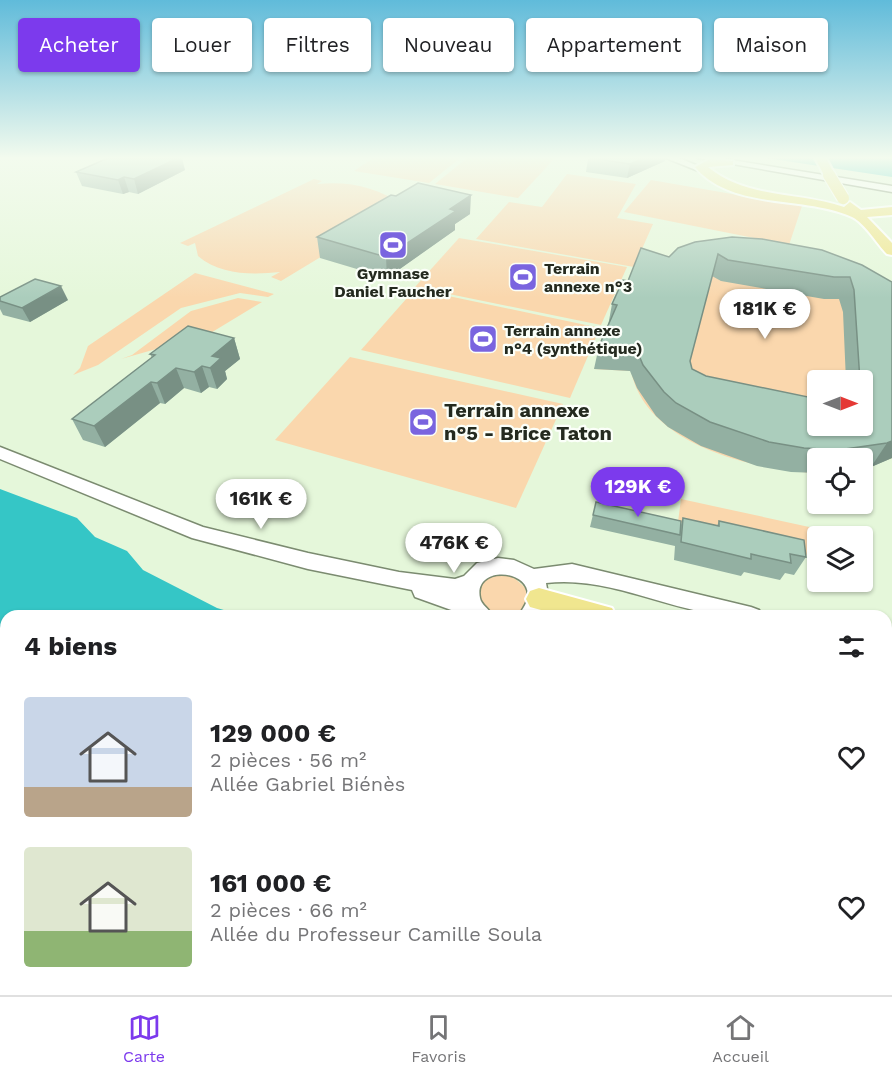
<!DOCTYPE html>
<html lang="fr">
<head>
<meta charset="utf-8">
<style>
  body { margin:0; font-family:"Work Sans",sans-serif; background:#f6f6f6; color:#202124; height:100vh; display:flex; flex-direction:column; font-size:22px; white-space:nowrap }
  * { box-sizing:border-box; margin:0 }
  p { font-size:20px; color:#757577 }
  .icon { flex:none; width:33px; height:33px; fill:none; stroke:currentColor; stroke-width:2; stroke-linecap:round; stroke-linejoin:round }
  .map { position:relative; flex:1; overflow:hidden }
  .panel { position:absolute; left:0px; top:610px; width:892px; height:386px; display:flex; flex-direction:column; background:#fff; border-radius:18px 18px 0 0; box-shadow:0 2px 4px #0004 }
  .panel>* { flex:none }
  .banner { position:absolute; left:18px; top:18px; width:856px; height:54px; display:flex; gap:12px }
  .needle { width:39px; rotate:90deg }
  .fabs { position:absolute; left:807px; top:370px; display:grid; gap:12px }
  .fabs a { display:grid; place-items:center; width:66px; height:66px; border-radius:6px; background:#fff; box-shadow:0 2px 4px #0004; font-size:30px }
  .price { position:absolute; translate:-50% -51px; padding:0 14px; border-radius:21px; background:#fff; color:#222; font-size:20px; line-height:39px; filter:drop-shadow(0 2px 3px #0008) }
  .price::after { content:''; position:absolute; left:50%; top:36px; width:18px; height:14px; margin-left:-9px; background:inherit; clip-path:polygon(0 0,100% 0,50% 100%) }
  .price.selected { background:#7c3aed; color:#fff }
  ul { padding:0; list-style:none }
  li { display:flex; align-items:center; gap:18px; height:150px; padding:0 24px }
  li span { display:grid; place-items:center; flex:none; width:168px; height:120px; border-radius:6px; color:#555 }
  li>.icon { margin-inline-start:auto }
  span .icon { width:72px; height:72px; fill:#fffc; stroke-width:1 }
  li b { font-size:26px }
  h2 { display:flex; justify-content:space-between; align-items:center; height:72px; padding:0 24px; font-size:26px }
  .chip { padding:0 21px; border-radius:6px; background:#fff; box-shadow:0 2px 4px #0004; font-size:21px; line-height:54px }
  .chip.selected { background:#7c3aed; color:#fff }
  .menu { display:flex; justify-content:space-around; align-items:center; height:84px; border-top:2px solid #e0e0e0; background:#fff; font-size:16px; color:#757577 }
  .menu a { display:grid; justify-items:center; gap:3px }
  .menu .selected { color:#7c3aed }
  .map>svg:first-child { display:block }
</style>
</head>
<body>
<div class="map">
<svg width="892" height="995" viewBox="0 0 892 995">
  <rect width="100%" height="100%" fill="#e5f7da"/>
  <g fill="#fad7ad" fill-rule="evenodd">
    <path d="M373,158H460L429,183L354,171Z"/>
    <path d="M467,158H555L518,198L435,184Z"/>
    <path d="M567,174L636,184L617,218L653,224L634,267L476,239L509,202L542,207Z"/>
    <path d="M314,179L322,181L317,184C351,181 376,187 405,206L281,281L271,277L280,272C252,275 220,275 198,256L195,243L188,246L180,243Z"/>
    <path d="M651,180L802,206L789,245L624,212Z"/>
    <path d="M459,238L627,267L601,325L415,287Z"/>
    <path d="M718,259L892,315V458L863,469L862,459H818L817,473C754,470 646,445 631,371L594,369L612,327L608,326L618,301ZM818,381H862V426H818Z"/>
    <path d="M195,273L274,294L268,297L240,293L181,308L98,365L73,375L80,368L88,346Z"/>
    <path d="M415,289L600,328L570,398L361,350Z"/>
    <path d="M238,298L262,302L209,334L121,359L132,355L191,311Z"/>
    <path d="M350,357L563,404L516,508L275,440Z"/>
    <path d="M681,499L823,530L824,537H818L817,557L694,529V526L678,522Z"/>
    <path d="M497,574L512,576L528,590L527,603C502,639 451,588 497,574Z"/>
  </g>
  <g fill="#35c6c6">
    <path d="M766,158H892V177Z"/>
    <path d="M0,489L77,518L95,537L127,551L143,570L217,608L244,616H6V913L0,907Z"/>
    <path d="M887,925L892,928V995H92L87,990H886Z"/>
  </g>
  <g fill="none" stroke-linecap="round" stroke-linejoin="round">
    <g stroke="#7b8b70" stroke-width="3">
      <g id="minor">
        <path d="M666,158H679L708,170L701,172Z"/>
        <path d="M698,158H719L892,186V192Z"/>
        <path d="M0,447L203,527L308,553L399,572L455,579L464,576L477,563L498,558L514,560L534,569L572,564L751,607L759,610L762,616C688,624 619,574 546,583L549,600L540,616H519C521,610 528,603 528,596C529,568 473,566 480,598C481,605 490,609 492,616H468L415,597L412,590L308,569L192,538L0,459Z"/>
        <path d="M886,641L892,642V662L886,661Z"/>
        <path d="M886,842L892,845V873L886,871Z"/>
      </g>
    </g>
    <g stroke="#fff" stroke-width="4">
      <g id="major">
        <path d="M815,158H826L835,175L833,177H825Z"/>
        <path d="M710,159L733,161V165L708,167C746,199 800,192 844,207L850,202L861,210L892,207V215L867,217L892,243V255L887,254C877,244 865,223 852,217C803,195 733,211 695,167Z"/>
        <path d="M539,588L612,608L616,616H563L530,607L526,599L530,591Z"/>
        <path d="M886,680L892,681V709L886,708Z"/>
      </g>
    </g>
    <use href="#minor" fill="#fff" fill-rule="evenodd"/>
    <use href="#major" fill="#f0e68f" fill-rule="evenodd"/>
    <g stroke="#fff" stroke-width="14" stroke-linecap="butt">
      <path id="major-bridge" d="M829,175L843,198"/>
    </g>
    <use href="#major-bridge" stroke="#f0e68f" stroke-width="12"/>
  </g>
  <g fill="#93b0a2" fill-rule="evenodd">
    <path d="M588,159L665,161L627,178L586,172Z"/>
    <path d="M185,170L138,194L129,192L123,194L82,186L76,172Z"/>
    <path d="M470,214L455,224V230L387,278L320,258L317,237Z"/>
    <path d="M678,248L892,282V458L871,467L862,468V459H818V473L791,472L757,466L701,446L668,427L656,416L637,388L630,371L594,369L599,346L608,326L612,304L628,281L669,257ZM712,276L721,281L824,299H839L843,312L846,381H862V426L706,376L692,369L690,361Z"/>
    <path d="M0,297L68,300L30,322L3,315L0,309Z"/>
    <path d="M234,338L240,359L225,371L227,379L217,389L209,387L201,393L184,388L165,404L160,403L105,447L83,440L72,419L152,358L150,354Z"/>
    <path d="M596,502L681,525L683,518L717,526L719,521L806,557L794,575L785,573L780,580L744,572L741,576L674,560L675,546L590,527Z"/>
  </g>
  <g fill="#789084">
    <path d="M178,158H182L185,170L138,194L134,179Z"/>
    <path d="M644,158H665V161L627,178L630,164Z"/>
    <path d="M124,177L129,192L123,194L118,180Z"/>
    <path d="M471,195L470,214L455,224V230L387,278L386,257L450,209Z"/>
    <path d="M61,286L68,300L30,322L22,308Z"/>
    <path d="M234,338L240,359L225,371L227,379L217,389L210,368L212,356Z"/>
    <path d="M202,366L209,387L201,393L194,372Z"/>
    <path d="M176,368L184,388L165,404L157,383Z"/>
    <path d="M151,382L160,403L105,447L94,426Z"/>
    <path d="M892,441V458L871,467L887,443Z"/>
  </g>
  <g fill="#abcdbc" stroke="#789084" stroke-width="1.5" fill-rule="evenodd">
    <path d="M108,158H178L134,179L124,177L118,180L76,172Z"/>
    <path d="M589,158H644L630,164Z"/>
    <path d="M418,183L471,195L450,209L456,211L386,257L317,237L391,195L396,196Z"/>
    <path d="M732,237L762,239L822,250L862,265L892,282V441L887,443L838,450L804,448L769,442L710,422L676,403L664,392L643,365L636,348L599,346L617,305L612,304L623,280L628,281L641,248L669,257L678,248L695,242ZM718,254L728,260L834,277H850L854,290L860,381H862V426H818V399L706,376L692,369L690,361Z"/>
    <path d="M35,279L61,286L22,308L0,301V297Z"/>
    <path d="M188,326L234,338L212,356L221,358L210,368L202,366L194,372L176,368L157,383L151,382L94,426L72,419L155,355L150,354Z"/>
    <path d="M596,502L681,521L680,535L593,515Z"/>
    <path d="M683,518L719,526V521L804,540L806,557L790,554L791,563L751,554V559L681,542Z"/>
  </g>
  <linearGradient id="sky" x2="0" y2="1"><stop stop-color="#60bbda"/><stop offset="0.53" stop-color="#f3fbee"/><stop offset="1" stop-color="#f3fbee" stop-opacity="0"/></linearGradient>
  <rect width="892" height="298" fill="url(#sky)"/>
  <defs>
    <g id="stadium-square" transform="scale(1.5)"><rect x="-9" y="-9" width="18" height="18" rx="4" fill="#7a64df" stroke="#fbfff9"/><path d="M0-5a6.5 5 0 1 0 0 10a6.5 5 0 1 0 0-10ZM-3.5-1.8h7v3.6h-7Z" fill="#fff"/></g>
  </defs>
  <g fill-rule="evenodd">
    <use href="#stadium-square" x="393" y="245"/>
    <use href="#stadium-square" x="523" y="277"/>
    <use href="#stadium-square" x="483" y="339"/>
    <use href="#stadium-square" x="423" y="422"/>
  </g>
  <g text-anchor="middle" stroke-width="4.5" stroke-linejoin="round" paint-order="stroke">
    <g font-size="16" font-weight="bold" fill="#242a1f" stroke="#fbfff9" text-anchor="start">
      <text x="544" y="274">Terrain<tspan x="544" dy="18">annexe n°3</tspan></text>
      <text x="393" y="279" text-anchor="middle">Gymnase<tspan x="393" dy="18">Daniel Faucher</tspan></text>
      <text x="504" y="336">Terrain annexe<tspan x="504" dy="18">n°4 (synthétique)</tspan></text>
    </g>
    <g font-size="20" font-weight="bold" fill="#242a1f" stroke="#fbfff9" text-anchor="start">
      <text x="444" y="417">Terrain annexe<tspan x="444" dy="23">n°5 - Brice Taton</tspan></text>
    </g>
  </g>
</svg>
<div class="fabs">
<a><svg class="needle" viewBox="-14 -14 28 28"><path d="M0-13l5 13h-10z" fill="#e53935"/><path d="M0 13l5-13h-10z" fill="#757577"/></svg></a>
<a><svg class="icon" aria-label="locate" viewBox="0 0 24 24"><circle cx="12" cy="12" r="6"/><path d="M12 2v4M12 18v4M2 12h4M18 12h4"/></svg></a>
<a><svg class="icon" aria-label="layers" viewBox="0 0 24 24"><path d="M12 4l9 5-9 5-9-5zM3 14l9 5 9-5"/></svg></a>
</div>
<b class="price" style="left:765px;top:340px">181K €</b>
<b class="price selected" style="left:638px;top:518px">129K €</b>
<b class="price" style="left:261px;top:530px">161K €</b>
<b class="price" style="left:454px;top:574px">476K €</b>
<div class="banner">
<a class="chip selected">Acheter</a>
<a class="chip">Louer</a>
<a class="chip">Filtres</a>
<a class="chip">Nouveau</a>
<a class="chip">Appartement</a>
<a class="chip">Maison</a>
</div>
<section class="panel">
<h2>4 biens<svg class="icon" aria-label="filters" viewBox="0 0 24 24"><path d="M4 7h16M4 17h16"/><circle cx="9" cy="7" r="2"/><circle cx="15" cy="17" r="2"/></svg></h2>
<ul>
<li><span style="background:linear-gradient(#c9d6e8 75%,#b9a48a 0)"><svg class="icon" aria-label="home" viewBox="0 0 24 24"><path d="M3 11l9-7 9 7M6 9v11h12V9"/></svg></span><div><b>129 000 €</b><p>2 pièces · 56 m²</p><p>Allée Gabriel Biénès</p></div><svg class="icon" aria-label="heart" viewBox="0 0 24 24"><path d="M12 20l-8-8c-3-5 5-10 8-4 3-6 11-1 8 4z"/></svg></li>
<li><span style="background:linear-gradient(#dfe7d0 70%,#8fb573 0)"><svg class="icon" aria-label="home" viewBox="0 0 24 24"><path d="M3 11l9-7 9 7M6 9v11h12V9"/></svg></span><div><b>161 000 €</b><p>2 pièces · 66 m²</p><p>Allée du Professeur Camille Soula</p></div><svg class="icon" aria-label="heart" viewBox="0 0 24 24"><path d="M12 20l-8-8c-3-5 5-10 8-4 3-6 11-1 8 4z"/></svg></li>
</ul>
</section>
</div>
<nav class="menu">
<a class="selected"><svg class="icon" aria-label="map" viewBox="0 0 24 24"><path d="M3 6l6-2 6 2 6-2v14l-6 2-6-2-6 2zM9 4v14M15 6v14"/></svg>Carte</a>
<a><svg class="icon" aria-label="saved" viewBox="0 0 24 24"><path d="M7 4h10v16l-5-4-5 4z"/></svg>Favoris</a>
<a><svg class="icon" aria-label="home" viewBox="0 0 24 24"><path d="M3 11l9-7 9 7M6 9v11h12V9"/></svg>Accueil</a>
</nav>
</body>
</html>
